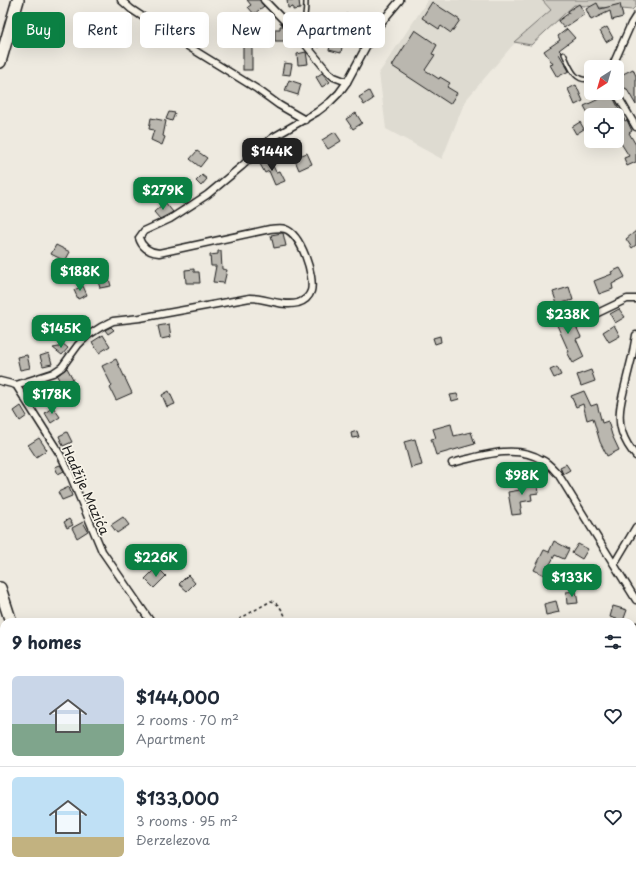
<!DOCTYPE html>
<html lang="en">
<head>
<meta charset="utf-8">
<style>
  body { margin:0; font-family:"Playpen Sans",sans-serif; background:#f2f2f3; color:#1f2937; height:100vh; display:flex; flex-direction:column; font-size:15px; white-space:nowrap }
  * { box-sizing:border-box; margin:0 }
  p { font-size:13px; color:#747a83 }
  .icon { flex:none; width:22px; height:22px; fill:none; stroke:currentColor; stroke-width:2; stroke-linecap:round; stroke-linejoin:round }
  .map { position:relative; flex:1; overflow:hidden }
  .side { position:absolute; left:0px; top:618px; width:636px; height:256px; display:flex; flex-direction:column; background:#fff; border-radius:12px 12px 0 0; box-shadow:0 4px 16px #0002 }
  .side>* { flex:none }
  .guide { position:absolute; left:12px; top:12px; width:400px; height:36px; display:flex; gap:8px }
  .needle { width:26px; rotate:217deg }
  .controls { position:absolute; left:584px; top:60px; display:grid; gap:8px }
  .controls a { display:grid; place-items:center; width:40px; height:40px; border-radius:6px; background:#fff; box-shadow:0 4px 16px #0002; font-size:20px }
  .price { position:absolute; translate:-50% -34px; padding:0 9px; border-radius:8px; background:#0b8043; color:#fff; font-size:13px; line-height:26px; filter:drop-shadow(0 1px 2px #0008) }
  .price::after { content:''; position:absolute; left:50%; top:24px; width:12px; height:9px; margin-left:-6px; background:inherit; clip-path:polygon(0 0,100% 0,50% 100%) }
  .price.selected { background:#222; color:#fff }
  ul { padding:0; list-style:none }
  li { display:flex; align-items:center; gap:12px; height:100px; padding:0 12px }
  li+li { border-top:1px solid #e0e1e3 }
  li span { display:grid; place-items:center; flex:none; width:112px; height:80px; border-radius:6px; color:#555 }
  li>.icon { margin-inline-start:auto }
  span .icon { width:48px; height:48px; fill:#fffc; stroke-width:1 }
  li b { font-size:17px }
  h2 { display:flex; justify-content:space-between; align-items:center; height:48px; padding:0 12px; font-size:17px }
  .pill { padding:0 14px; border-radius:6px; background:#fff; box-shadow:0 4px 16px #0002; font-size:14px; line-height:36px }
  .pill.selected { background:#0b8043; color:#fff }
  .map>svg:first-child { display:block }
</style>
</head>
<body>
<div class="map">
<svg width="636" height="874" viewBox="0 0 636 874">
  <rect width="100%" height="100%" fill="#eeeae0"/>
  <filter id="ink" filterUnits="userSpaceOnUse"><feTurbulence type="fractalNoise" baseFrequency=".025" numOctaves="2"/><feDisplacementMap in="SourceGraphic" scale="8" xChannelSelector="R" yChannelSelector="G"/><feConvolveMatrix kernelMatrix="1 2 1 2 8 2 1 2 1" color-interpolation-filters="sRGB"/></filter>
  <g filter="url(#ink)">
    <path fill="#dedbd1" d="M428,0H542L551,10L512,46L465,101L442,159L386,129L379,73Z"/>
    <g fill="#cfccc3" stroke="#767470">
      <path d="M542,0H636V6L632,10L574,5L531,45L514,42L551,10Z"/>
      <path d="M0,693L4,696V870H142L143,874H0Z"/>
    </g>
    <g fill="#bab7af" stroke="#1c1c1c">
      <path d="M247,0H260L264,6L254,14L248,7L251,5Z"/>
      <path d="M287,0H299L300,9L293,10V7L288,8Z"/>
      <path d="M432,2L460,20L451,33L441,26L439,29L422,18Z"/>
      <path d="M597,3L600,9L620,4L623,17L612,20L610,11L591,20L586,9Z"/>
      <path d="M579,4L585,14L564,28L558,21L569,13L568,11Z"/>
      <path d="M346,14L358,17L355,30L343,27Z"/>
      <path d="M314,18L329,19L326,39L320,47H318L311,41L318,33L313,32Z"/>
      <path d="M280,26H283L287,30V41H275V29H280Z"/>
      <path d="M607,27L613,38L606,42L600,31Z"/>
      <path d="M567,29L575,38L559,50L561,52L559,54L569,71L557,77L550,65L553,64L544,51L560,40L558,36Z"/>
      <path d="M415,30L437,45L432,54L435,55L425,70L439,79L440,77L450,83L447,87L457,93L450,104L392,66Z"/>
      <path d="M332,39L343,41L341,53L329,50Z"/>
      <rect x="243" y="46" width="9" height="24"/>
      <path d="M306,52L308,64L298,65L297,54Z"/>
      <path d="M284,63L292,64L290,75L282,74Z"/>
      <path d="M633,69L636,76V105L626,88L621,90L617,82V77Z"/>
      <path d="M322,73L330,82L322,87L316,77Z"/>
      <path d="M289,80L301,84L298,95L285,91Z"/>
      <path d="M576,85L583,101L575,105L568,89Z"/>
      <path d="M369,91L373,99L364,105L359,97Z"/>
      <path d="M599,93H611L625,121L627,120L632,131L629,133L636,145V162L627,166L624,158L629,156L617,137V115H589L584,106L601,98Z"/>
      <path d="M169,112L175,113L172,121L166,119Z"/>
      <path d="M356,113L362,123L353,129L346,119Z"/>
      <path d="M151,118L166,121L163,136L165,137L162,145L151,140L154,130L149,129Z"/>
      <path d="M580,122L584,129L576,134L572,127Z"/>
      <path d="M335,132L341,141L328,149L322,140Z"/>
      <path d="M197,151L207,158L200,167L190,159Z"/>
      <path d="M307,153L312,164L299,170L294,158Z"/>
      <path d="M269,158L276,172L280,171L285,181L275,185L269,171L265,173L260,164L265,162L264,160Z"/>
      <path d="M202,175L207,179L201,186L196,181Z"/>
      <path d="M183,190L190,196L183,204L177,198Z"/>
      <path d="M165,202L173,212L160,219L154,212Z"/>
      <path d="M636,231V245L632,248L626,239Z"/>
      <path d="M282,233H283L286,246L274,248L271,235Z"/>
      <path d="M56,245L70,252L65,261L51,254Z"/>
      <path d="M218,251H221L222,269L227,270L224,283L213,282L216,266H211L210,255L218,254Z"/>
      <path d="M620,268L625,277L612,284L613,289L599,294L594,281L612,274L611,272Z"/>
      <path d="M194,269V272H199L200,283H186L185,270Z"/>
      <path d="M107,272L111,286L100,288L96,275Z"/>
      <path d="M83,286L87,295L78,299L74,290Z"/>
      <path d="M569,287L573,300L557,304L553,292Z"/>
      <path d="M561,308L571,326L575,324L581,337L576,339L584,357L573,363L567,352H569L556,323L554,324L549,314Z"/>
      <path d="M619,309L625,317L615,323L610,314Z"/>
      <path d="M169,324L171,337L161,339L158,326Z"/>
      <path d="M614,325L620,336L609,342L603,332Z"/>
      <path d="M111,327L114,330L108,334L105,330Z"/>
      <path d="M103,335L110,346L99,353L92,342Z"/>
      <path d="M440,336L441,342L435,344L433,338Z"/>
      <path d="M62,343L68,348L62,355L53,348L59,347Z"/>
      <path d="M49,353L52,364L43,366L40,356Z"/>
      <path d="M27,355L30,368L20,370L17,357Z"/>
      <path d="M116,359L132,393L116,400L110,388L112,386L102,366Z"/>
      <path d="M557,367L561,375L554,378L550,370Z"/>
      <path d="M67,368L73,379L62,385L57,376Z"/>
      <path d="M591,370L595,381L581,386L577,375Z"/>
      <path d="M38,384L41,395L31,398L27,387Z"/>
      <path d="M52,390L55,398L49,400L46,393Z"/>
      <path d="M169,391L175,404L167,407L162,395Z"/>
      <path d="M584,391L591,406L597,404L602,423L608,421L612,435L619,450L607,456L600,442L593,418L587,420L583,404L576,407L571,396Z"/>
      <path d="M457,394L459,399L452,401L450,395Z"/>
      <path d="M21,406L27,416L20,421L14,411Z"/>
      <path d="M53,407L60,417L51,423L45,413Z"/>
      <path d="M451,424L454,436L471,432L475,444L436,455L431,439L436,438L433,429Z"/>
      <path d="M357,431L359,437L352,438L351,433Z"/>
      <path d="M67,432L72,442L63,446L59,436Z"/>
      <path d="M39,438L47,450L36,457L28,445Z"/>
      <path d="M415,439L422,465L411,468L404,442Z"/>
      <path d="M566,464L570,470L563,474L560,467Z"/>
      <path d="M60,465L64,471L58,474L55,467Z"/>
      <path d="M530,480H537L539,493L531,494L532,500L521,502L522,508L520,509L521,514L512,515L508,492L520,490L519,484L530,482Z"/>
      <path d="M69,487L72,496L62,500L58,492Z"/>
      <path d="M123,517L129,525L117,533L111,525Z"/>
      <path d="M69,519L73,525L67,528L64,522Z"/>
      <path d="M83,522L88,531L77,538L72,528Z"/>
      <path d="M554,541L569,549L564,559L555,555L544,575L534,570L544,550L549,552Z"/>
      <path d="M578,544L588,549L582,559L572,553Z"/>
      <path d="M157,567L166,576L154,588L145,579Z"/>
      <path d="M188,575L195,583L187,591L179,584Z"/>
      <path d="M576,591L578,603L567,604L566,592Z"/>
      <path d="M556,601L559,612L546,615L544,604Z"/>
      <path d="M613,606L627,610L623,621L610,617Z"/>
    </g>
    <g fill="none" stroke-linecap="round" stroke-linejoin="round">
      <g stroke="#1c1c1c" stroke-width="6">
        <g id="service">
          <path d="M297,34C305,24 306,13 306,0"/>
          <path d="M564,54C570,66 574,83 591,79"/>
        </g>
      </g>
      <g stroke="#1c1c1c" stroke-width="9">
        <g id="minor">
          <path d="M121,0L131,9L181,42L257,89L279,105L305,120"/>
          <path d="M264,0L297,34L327,71L334,77L347,82"/>
          <path d="M612,67L631,24L636,16"/>
          <path d="M616,93L636,127"/>
          <path d="M585,319L627,299H636"/>
          <path d="M636,335C634,349 631,363 627,377C623,395 616,414 622,432C625,441 630,449 636,456"/>
          <path d="M0,381L16,385L53,373L62,367L78,345L87,336L101,327L113,321L140,318L250,298C266,298 282,307 298,303C304,301 309,297 311,291C315,276 301,234 285,229C280,227 275,229 270,229L159,253C149,252 142,248 139,238L144,231L170,219L207,195L242,166L272,138L317,112L330,102L339,93L347,82L375,30L400,0"/>
          <path d="M16,385L61,456L69,472L102,551L151,622"/>
          <path d="M452,463C480,456 516,443 542,460C549,463 553,469 558,474L636,600"/>
          <path d="M614,564L636,527"/>
          <path d="M636,626V627"/>
          <path d="M632,643L636,633"/>
          <path d="M237,870L238,874"/>
        </g>
      </g>
      <g stroke="#1c1c1c" stroke-width="14">
        <g id="motorway">
          <path d="M0,62L18,0"/>
          <path d="M0,588L11,622"/>
          <path d="M0,652L4,664"/>
          <path d="M65,870L66,874"/>
          <path d="M82,870L83,874"/>
        </g>
      </g>
      <g stroke="#1c1c1c" stroke-width="1.5" stroke-dasharray="3 3" stroke-linecap="butt">
        <path d="M234,622L271,601C280,603 284,614 288,622"/>
        <path d="M312,874L323,870"/>
      </g>
      <use href="#service" stroke="#f7f3e8" stroke-width="3"/>
      <use href="#minor" stroke="#f7f3e8" stroke-width="6"/>
      <use href="#motorway" stroke="#f7f3e8" stroke-width="11"/>
    </g>
  </g>
  <g text-anchor="middle" stroke-width="3.5" stroke-linejoin="round" paint-order="stroke">
    <g font-size="13" fill="#1c1c1c" stroke="#f7f3e8">
      <text transform="translate(86 490) rotate(66)" y="5">Hadžije Mazića</text>
    </g>
  </g>
</svg>
<div class="controls">
<a><svg class="needle" viewBox="-14 -14 28 28"><path d="M0-13l5 13h-10z" fill="#e53935"/><path d="M0 13l5-13h-10z" fill="#747a83"/></svg></a>
<a><svg class="icon" aria-label="locate" viewBox="0 0 24 24"><circle cx="12" cy="12" r="6"/><path d="M12 2v4M12 18v4M2 12h4M18 12h4"/></svg></a>
</div>
<b class="price selected" style="left:272px;top:172px">$144K</b>
<b class="price" style="left:163px;top:211px">$279K</b>
<b class="price" style="left:80px;top:292px">$188K</b>
<b class="price" style="left:568px;top:335px">$238K</b>
<b class="price" style="left:61px;top:349px">$145K</b>
<b class="price" style="left:52px;top:415px">$178K</b>
<b class="price" style="left:522px;top:496px">$98K</b>
<b class="price" style="left:156px;top:578px">$226K</b>
<b class="price" style="left:572px;top:598px">$133K</b>
<div class="guide">
<a class="pill selected">Buy</a>
<a class="pill">Rent</a>
<a class="pill">Filters</a>
<a class="pill">New</a>
<a class="pill">Apartment</a>
</div>
<section class="side">
<h2>9 homes<svg class="icon" aria-label="filters" viewBox="0 0 24 24"><path d="M4 7h16M4 17h16"/><circle cx="9" cy="7" r="2"/><circle cx="15" cy="17" r="2"/></svg></h2>
<ul>
<li><span style="background:linear-gradient(#c9d6e8 60%,#7fa58c 0)"><svg class="icon" aria-label="home" viewBox="0 0 24 24"><path d="M3 11l9-7 9 7M6 9v11h12V9"/></svg></span><div><b>$144,000</b><p>2 rooms · 70 m²</p><p>Apartment</p></div><svg class="icon" aria-label="heart" viewBox="0 0 24 24"><path d="M12 20l-8-8c-3-5 5-10 8-4 3-6 11-1 8 4z"/></svg></li>
<li><span style="background:linear-gradient(#bfe0f5 75%,#c2b280 0)"><svg class="icon" aria-label="home" viewBox="0 0 24 24"><path d="M3 11l9-7 9 7M6 9v11h12V9"/></svg></span><div><b>$133,000</b><p>3 rooms · 95 m²</p><p>Đerzelezova</p></div><svg class="icon" aria-label="heart" viewBox="0 0 24 24"><path d="M12 20l-8-8c-3-5 5-10 8-4 3-6 11-1 8 4z"/></svg></li>
</ul>
</section>
</div>
</body>
</html>
